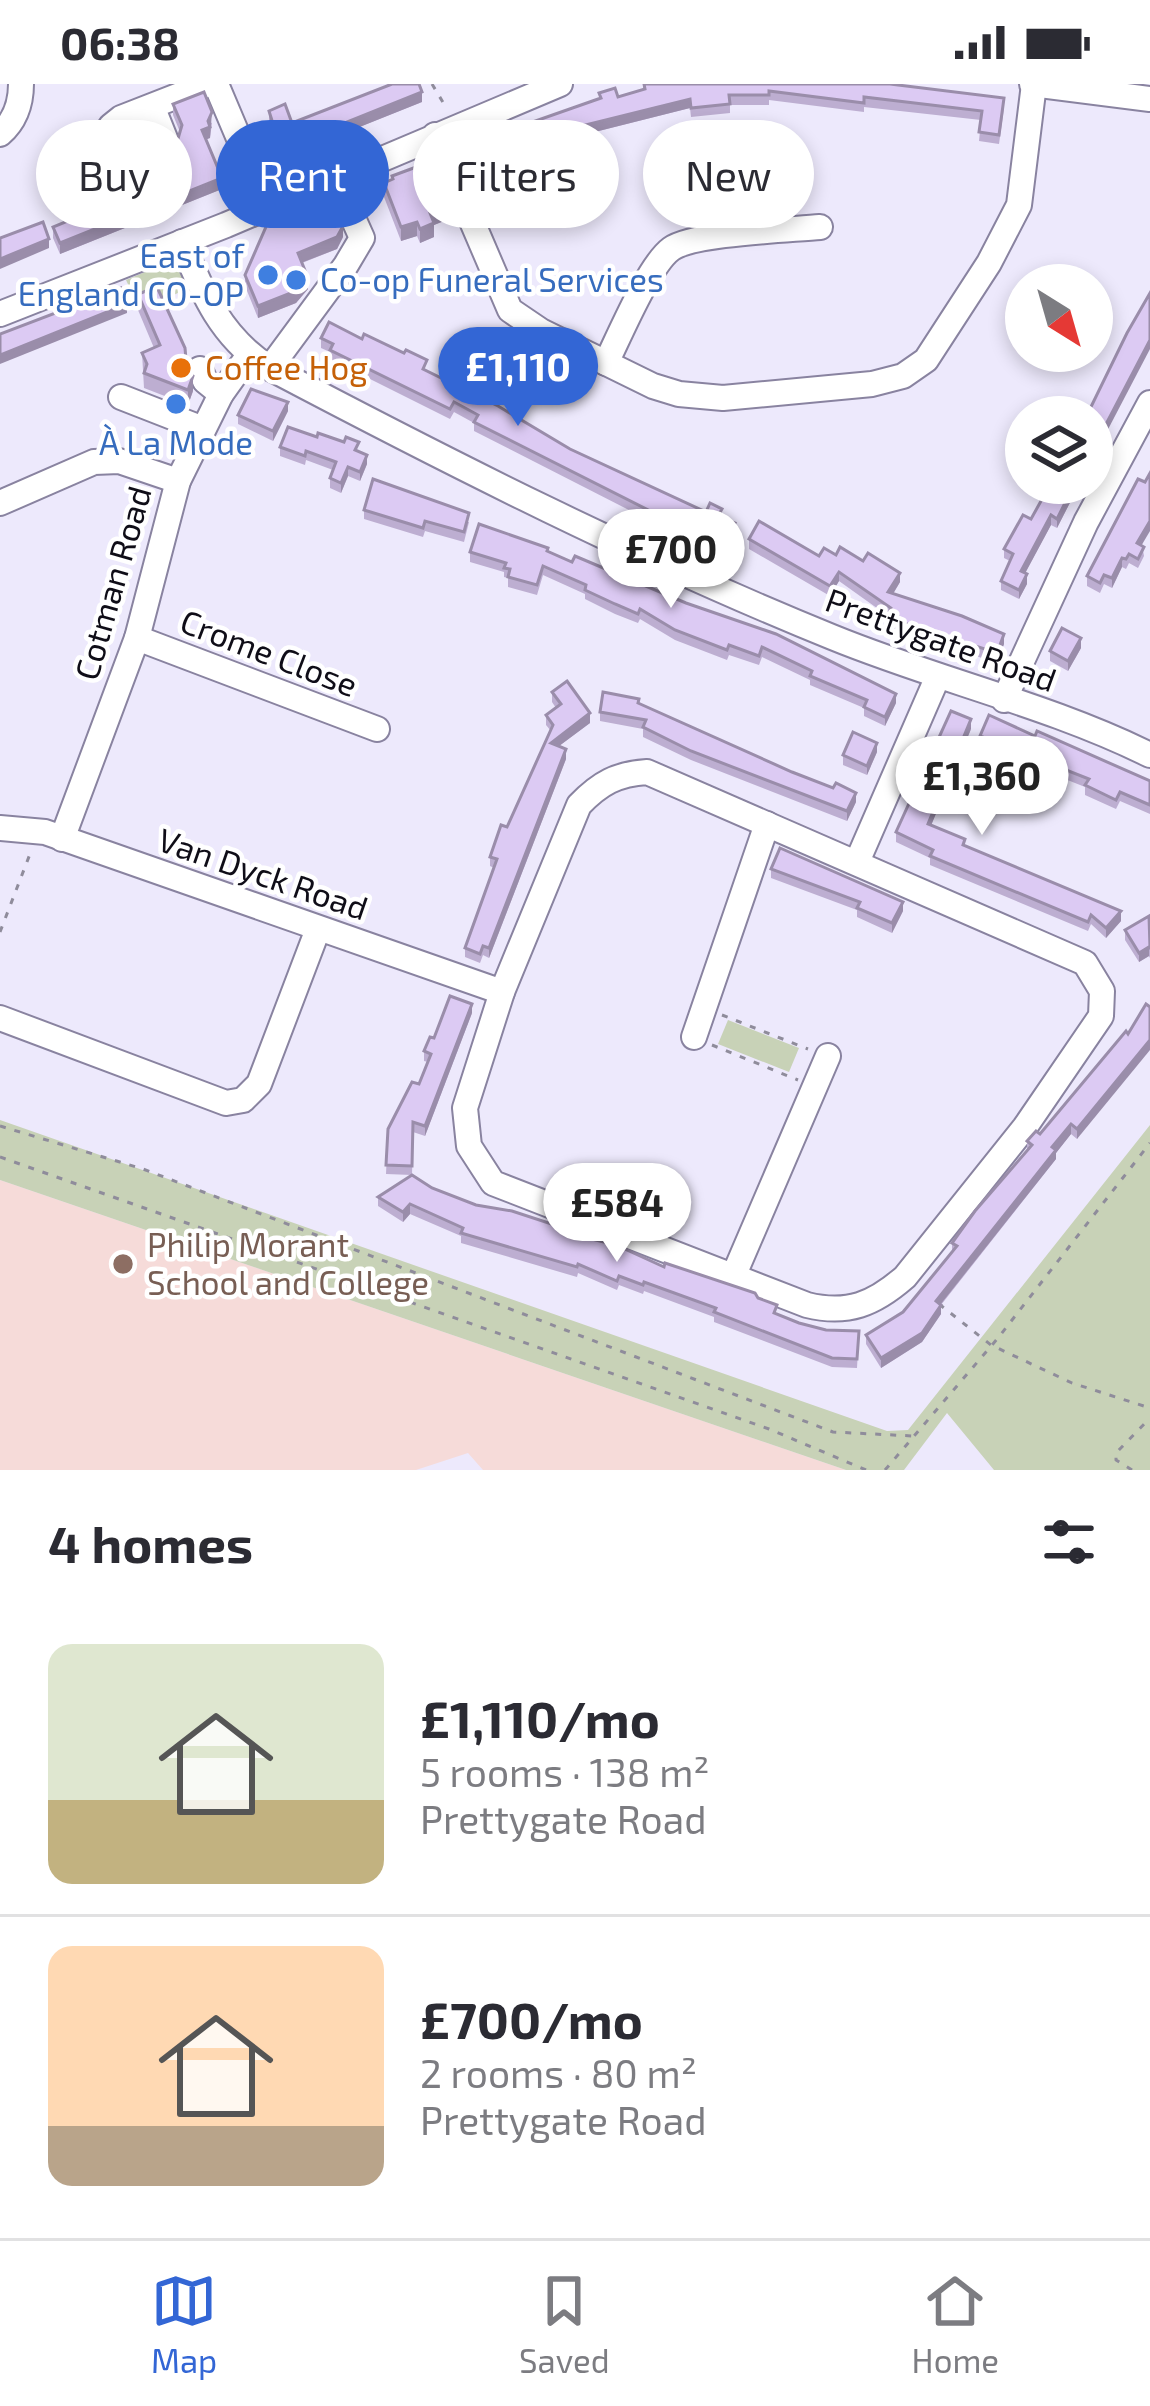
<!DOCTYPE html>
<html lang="en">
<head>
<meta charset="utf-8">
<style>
  body { margin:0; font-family:"Exo 2",sans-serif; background:#f7f7f7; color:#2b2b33; height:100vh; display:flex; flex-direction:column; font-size:45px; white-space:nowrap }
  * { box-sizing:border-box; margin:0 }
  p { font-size:39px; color:#7c7c81 }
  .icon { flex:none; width:66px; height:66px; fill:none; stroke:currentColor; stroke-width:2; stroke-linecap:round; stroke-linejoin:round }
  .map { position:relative; height:1386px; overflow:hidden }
  .drawer { display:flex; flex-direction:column; background:#fff; flex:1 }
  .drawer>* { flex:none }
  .guide { position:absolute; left:36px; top:36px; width:1080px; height:108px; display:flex; gap:24px }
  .needle { width:78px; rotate:143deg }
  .buttons { position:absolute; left:1005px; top:180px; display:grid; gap:24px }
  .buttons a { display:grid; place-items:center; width:108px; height:108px; border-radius:50%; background:#fff; box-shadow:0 6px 18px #0003; font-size:60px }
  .price { position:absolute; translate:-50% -102px; padding:0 27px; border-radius:42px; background:#fff; color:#222; font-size:39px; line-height:78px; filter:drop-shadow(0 3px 6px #0008) }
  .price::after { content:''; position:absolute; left:50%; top:72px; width:36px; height:27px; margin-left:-18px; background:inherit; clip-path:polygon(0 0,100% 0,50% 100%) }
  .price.current { background:#3366d5; color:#fff }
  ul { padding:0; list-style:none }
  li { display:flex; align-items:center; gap:36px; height:300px; padding:0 48px }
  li+li { border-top:3px solid #e1e1e2 }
  li span { display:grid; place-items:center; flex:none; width:336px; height:240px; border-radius:24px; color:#555 }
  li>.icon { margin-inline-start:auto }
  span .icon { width:144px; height:144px; fill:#fffc; stroke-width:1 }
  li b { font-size:51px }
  h2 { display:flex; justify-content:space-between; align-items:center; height:144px; padding:0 48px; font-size:51px }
  .chip { padding:0 42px; border-radius:54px; background:#fff; box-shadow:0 6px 18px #0003; font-size:42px; line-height:108px }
  .chip.current { background:#3366d5; color:#fff }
  .status { display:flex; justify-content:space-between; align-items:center; height:84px; padding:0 60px; background:#fff; direction:ltr }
  .status svg { height:33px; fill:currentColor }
  .tabs { display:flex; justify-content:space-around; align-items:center; height:168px; border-top:3px solid #e1e1e2; background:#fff; font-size:33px; color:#7c7c81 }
  .tabs a { display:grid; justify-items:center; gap:6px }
  .tabs .current { color:#3366d5 }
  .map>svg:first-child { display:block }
</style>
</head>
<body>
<div class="status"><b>06:38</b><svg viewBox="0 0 49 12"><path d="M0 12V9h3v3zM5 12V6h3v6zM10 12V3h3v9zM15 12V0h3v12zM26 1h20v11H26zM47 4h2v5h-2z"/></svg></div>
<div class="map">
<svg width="1150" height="1386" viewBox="0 0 1150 1386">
  <rect width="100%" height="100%" fill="#ede9fc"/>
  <path fill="#f6dbd9" d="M0,1096L846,1386H483L468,1369L416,1386H0Z"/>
  <g fill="#c8d2b7">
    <path d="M164,180L176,182L189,204L149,222L135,215L126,196Z"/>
    <path d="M728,936L799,964L789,988L718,960Z"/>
    <path d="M0,1036L887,1347L908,1346L1150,1041V1386H994L947,1329L904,1386H846L0,1096Z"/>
  </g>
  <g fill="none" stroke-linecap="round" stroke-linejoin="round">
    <g stroke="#8983a0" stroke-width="28">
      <g id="minor">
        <path d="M216,0L268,123"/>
        <path d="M1032,0L1150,15"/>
        <path d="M152,22L166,57L114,78L111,42L121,34L208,0"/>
        <path d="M0,50C15,37 21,20 21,0"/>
        <path d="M435,51L510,226L541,247L653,302L679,310L723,314L872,300L903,292L926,276L989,179L1019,121L1034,0"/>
        <path d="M182,158C202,209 222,255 270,284C454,381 640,475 832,553C937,596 1049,621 1150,671"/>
        <path d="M0,230L226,141L560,0"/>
        <path d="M606,279C619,253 649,181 671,165C693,149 789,146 820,143"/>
        <path d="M270,284L346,181L362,154L335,94"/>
        <path d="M200,285L205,297L221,310"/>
        <path d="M121,313L203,345"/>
        <path d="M0,419L94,378L119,377L178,397"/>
        <path d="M137,554L377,645"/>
        <path d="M1004,616L1086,438L1150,319"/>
        <path d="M647,688L1085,879L1102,907L1101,932L1025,1043L905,1193C874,1220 848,1231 807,1221L493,1099L469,1062L465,1024L502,908L579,721C600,699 617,690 647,688Z"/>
        <path d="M0,744L45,748L502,908"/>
        <path d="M62,755L137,554L178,397L221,310L249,271"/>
        <path d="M857,778L938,592"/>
        <path d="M0,934L226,1019L243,1016L259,1000L318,845"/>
        <path d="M694,953L767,740"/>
        <path d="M733,1193L828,972"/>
      </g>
    </g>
    <g stroke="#8f8c9b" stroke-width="3" stroke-dasharray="6 9" stroke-linecap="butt">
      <path d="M432,0L447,25"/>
      <path d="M0,848L30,770"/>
      <path d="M722,931L808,965"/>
      <path d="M712,961L798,996"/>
      <path d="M0,1042L143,1085L833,1348L913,1352"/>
      <path d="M0,1073L769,1345L866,1386"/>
      <path d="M939,1220L991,1261L1072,1299L1150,1324"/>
      <path d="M885,1386L998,1254L1150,1059"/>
      <path d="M1132,1386L1116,1376V1369L1150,1334"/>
    </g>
    <use href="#minor" stroke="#fff" stroke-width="24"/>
  </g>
  <g fill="#bdaed1">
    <path d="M643,0H670L1004,24L999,60L979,57L981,36L864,23V28L769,16V21H730V29L691,33L690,24L555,58V63L478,93L470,70V60L599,14V9L618,13L643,5Z"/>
    <path d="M422,18L302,66V73L283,81L269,36V27L292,39Z"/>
    <path d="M173,20L212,39L210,54L206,55L222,105L60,170L53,154V143L146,104V94L182,79L177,69L180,48L173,31Z"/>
    <path d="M392,92L444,137L434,141V153L420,159L417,152L401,157L384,113V99L392,96Z"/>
    <path d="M343,153L337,165L302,179L308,205L296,219L258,234L245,202V191Z"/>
    <path d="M138,210L187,286L193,307L188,321L144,304L142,269L154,264L138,226Z"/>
    <path d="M321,254L426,286L570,365L706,428L722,433L735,449L725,470L710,463V458L679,444L676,450L474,347V339L454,328L450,335L330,275V268L321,264Z"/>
    <path d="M288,327L273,357L238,340V331Z"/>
    <path d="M280,363L359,367L367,380L360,397L348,392L341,409L330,404V394L333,386L306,376L305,381L280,372Z"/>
    <path d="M1051,399H1080L1057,444L1051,441L1025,489L1027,500L1019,515L1001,506V497L1010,477L1004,474V465L1031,435Z"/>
    <path d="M364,426L469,438L464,458L425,447L423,453L364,435Z"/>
    <path d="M749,455L819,472L836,471L900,498L893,510L1004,560L997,579L888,543V532L839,497L830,512L749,465Z"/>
    <path d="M1142,461L1144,472L1138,484L1129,479L1126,485L1122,483L1112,504L1104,500L1100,509L1087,502V492Z"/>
    <path d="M470,468H548L896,619L885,642L864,632V624L810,601V596L762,573L759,581L729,571L727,576L675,556L640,535L638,539L615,530L585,515V510L543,491L537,511L508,503V494L504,493V488L470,478Z"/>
    <path d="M1081,564L1068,587L1050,577V567Z"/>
    <path d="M552,608L590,639L559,662L566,675L489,874L483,871L480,879L465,873V864L494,784L490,782V773L507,743L551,647L546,641V631L556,624L552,618Z"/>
    <path d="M638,619L856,718L847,737L691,676L643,653V645L600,637V628Z"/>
    <path d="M971,645L931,741L965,762L1121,837L1106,854L1091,840L1088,847L930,781V774L896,758V748Z"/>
    <path d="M980,652H1035L1150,697V730L1120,717L1116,725L1085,711V703L980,661Z"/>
    <path d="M877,668L867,691L843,681V671Z"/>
    <path d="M771,785L903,827L892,849L857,833V826L771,794Z"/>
    <path d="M1150,834V874L1149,872L1139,878L1125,856V846Z"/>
    <path d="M472,929L425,1052L413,1048L412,1091L432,1104L476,1121L758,1214L777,1231L799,1239L826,1246L859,1247L857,1284L832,1283L714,1238V1233L644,1207L643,1210L619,1201L617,1206L578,1189L577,1193L461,1159V1152L410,1130L403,1138L378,1122V1113L412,1091L386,1090L388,1045L419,1000L428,978L424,977V967L434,954Z"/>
    <path d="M1126,947L1077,1055L1071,1050L1056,1069V1075L941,1221V1230L922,1258L881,1284L866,1260V1251L903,1228L952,1167V1159L1027,1066V1057L1040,1050Z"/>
  </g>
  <g fill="#9a8daa">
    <path d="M422,8V18L302,66V73L283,81V72L300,57Z"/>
    <path d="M690,15V24L555,58V63L478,93V83L553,49Z"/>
    <path d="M212,28L210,54L202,57V46Z"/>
    <path d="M222,94V105L60,170V159Z"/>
    <path d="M444,123V137L434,141V153L420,159V145L430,129Z"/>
    <path d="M417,138V152L401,157V143Z"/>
    <path d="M343,142V153L337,165L298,180V169Z"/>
    <path d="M49,155V164L0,185V175Z"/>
    <path d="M308,194V205L296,219L258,234V222Z"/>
    <path d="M127,220V229L0,280V271Z"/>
    <path d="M1150,256V265L1092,376V367Z"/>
    <path d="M193,292V307L188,321V306Z"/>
    <path d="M288,318V327L273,357V347Z"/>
    <path d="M367,371V380L360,397V388Z"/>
    <path d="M348,383V392L341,409V399Z"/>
    <path d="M1075,399H1080L1057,444V435Z"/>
    <path d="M1051,431V441L1021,497V487Z"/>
    <path d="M1150,437V447L1137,469V459Z"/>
    <path d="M735,439V449L725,470V460Z"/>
    <path d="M1122,474V483L1112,504V494Z"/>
    <path d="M839,488V497L830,512V502Z"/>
    <path d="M900,489V498L888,518V508Z"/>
    <path d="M1027,490V500L1019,515V506Z"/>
    <path d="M1004,550V560L997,579V569Z"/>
    <path d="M1081,554V564L1068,587V577Z"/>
    <path d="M896,610V619L885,642V633Z"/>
    <path d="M590,629V639L551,668V659Z"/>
    <path d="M971,635V645L928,749V740Z"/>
    <path d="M877,659V668L867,691V682Z"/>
    <path d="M566,665V675L489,874V864Z"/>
    <path d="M856,709V718L847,737V727Z"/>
    <path d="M903,818V827L892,849V839Z"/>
    <path d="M1121,827V837L1106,854V844Z"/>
    <path d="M1149,863V872L1139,878V869Z"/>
    <path d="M472,920V929L425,1052V1042Z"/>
    <path d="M1150,956V966L1077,1055V1045Z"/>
    <path d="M1071,1040V1050L1056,1069V1075L936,1226V1217Z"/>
    <path d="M410,1120V1130L403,1138V1128Z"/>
    <path d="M941,1221V1230L922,1258L881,1284V1274Z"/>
  </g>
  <g fill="#dccaf3" stroke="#9a8daa" stroke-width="3">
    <path d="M392,0H419L422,8L300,57L302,64L283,72L269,27L285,20L292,39Z"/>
    <path d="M644,0H890L1004,14L999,51L979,48L982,27L864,13V19L769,7V11H729L730,20L691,24L690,15L553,49L555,54L478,83L470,60L601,14L599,9L615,4L618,13L645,5Z"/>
    <path d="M204,8L212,28L208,37L210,43L202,46L222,94L60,159L53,143L150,103L146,94L185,78L177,58L182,41L173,20Z"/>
    <path d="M419,82L422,89L430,87L444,123L430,129L434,139L420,145L417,138L401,143L384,99L393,95L392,92Z"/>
    <path d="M331,113L343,142L337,153L298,169L308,194L296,207L258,222L245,191L269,136Z"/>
    <path d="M43,138L49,155L0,175V154Z"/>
    <path d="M157,203L185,264L187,286L193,292L188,306L144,289L147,280L142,269L160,261L138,210Z"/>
    <path d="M121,204L127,220L0,271V250Z"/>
    <path d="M1150,209V256L1092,367V333H1086L1127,249Z"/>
    <path d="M329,238L362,255L364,250L404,269L406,266L427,276L423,285L498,322L570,365L706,428L710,419L722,425L718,432L735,439L725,460L710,454L712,449L679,435L676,440L474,338L478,331L454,318L450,325L330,266L333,260L321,254Z"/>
    <path d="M251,305L288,318L273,347L238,331Z"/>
    <path d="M288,343L317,353L318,349L344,358L346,353L359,358L355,366L367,371L360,388L348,383L341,399L330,394L336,378L306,367L305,372L280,363Z"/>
    <path d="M1150,389V437L1137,459L1144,463L1138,475L1129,470L1126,475L1122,474L1112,494L1104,491L1100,499L1087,492L1138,395L1145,398Z"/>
    <path d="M373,395L469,429L464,448L425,437L423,444L364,426Z"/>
    <path d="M1051,399H1075L1057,435L1051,431L1021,487L1027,490L1019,506L1001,497L1013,470L1004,465L1023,431L1031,435Z"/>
    <path d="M759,437L819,472L824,464L836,471L840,463L863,477L868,469L900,489L888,508L962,532L1004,550L997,569L888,534L891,524L839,488L830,502L749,455Z"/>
    <path d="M479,440L548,464L547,467L572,478L575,472L686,519L776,550L896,610L885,633L864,623L867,616L810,592L812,587L762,563L759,572L729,561L727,566L675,546L640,525L638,530L615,520L585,506L586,501L543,482L537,501L508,493L510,485L504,484L506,479L470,468Z"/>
    <path d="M1062,544L1081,554L1068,577L1050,567Z"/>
    <path d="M567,597L590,629L551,659L566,665L489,864L483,862L480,870L465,864L497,775L490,773L501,741L507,743L553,641L546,631L561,620L552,608Z"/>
    <path d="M603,608L639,615L638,619L792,688L833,704L836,699L856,709L847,727L691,667L643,643L646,636L600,628Z"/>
    <path d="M951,627L971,635L928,740L965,755L963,761L1121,827L1106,844L1091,831L1088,838L930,772L933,766L896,748Z"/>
    <path d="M989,631L1035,652L1037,647L1150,697V721L1120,708L1116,716L1085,701L1089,695L980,652Z"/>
    <path d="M853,648L877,659L867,682L843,671Z"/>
    <path d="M780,764L903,818L892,839L857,824L860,818L771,785Z"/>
    <path d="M1149,832L1150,864L1149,863L1139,869L1125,846Z"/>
    <path d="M450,912L472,920L425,1042L413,1038L412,1082L386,1081L388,1045L412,998L419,1000L431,970L424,967L430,953L434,954Z"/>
    <path d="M1146,920L1150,923V956L1077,1045L1071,1040L1052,1063L1056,1066L936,1217L941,1221L922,1249L881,1274L866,1251L903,1228L957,1162L952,1159L975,1127L1032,1061L1027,1057L1036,1047L1040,1050L1126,947L1128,950Z"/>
    <path d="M412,1091L432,1104L476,1121L512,1127L564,1144L563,1148L616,1161L664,1183L665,1179L755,1209L758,1214L777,1221L774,1229L799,1239L826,1246L859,1247L857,1275L832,1274L714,1228L716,1224L644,1198L643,1201L619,1192L617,1197L578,1180L577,1183L461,1149L463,1144L410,1120L403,1128L378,1113Z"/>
  </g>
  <g fill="#3f7fe0" stroke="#fff" stroke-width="4.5">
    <circle cx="268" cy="191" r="12"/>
    <circle cx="296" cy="196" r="12"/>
    <circle cx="176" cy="320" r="12"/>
  </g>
  <circle fill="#e8710a" stroke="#fff" stroke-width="4.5" cx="181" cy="284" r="12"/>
  <circle fill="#8d6e63" stroke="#fff" stroke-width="4.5" cx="123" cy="1180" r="12"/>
  <g text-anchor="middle" stroke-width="9" stroke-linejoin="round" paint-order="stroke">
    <g font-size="33" fill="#366cbe" stroke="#fff" text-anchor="end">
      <text x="244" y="184">East of<tspan x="244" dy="38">England CO-OP</tspan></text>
      <text x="320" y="208" text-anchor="start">Co-op Funeral Services</text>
      <text x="176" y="371" text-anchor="middle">À La Mode</text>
    </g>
    <g font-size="33" fill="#c56008" stroke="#fff" text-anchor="start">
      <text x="205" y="296">Coffee Hog</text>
    </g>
    <g font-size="33" fill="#0f0d17" stroke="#fff">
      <text transform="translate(113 499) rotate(-74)" y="12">Cotman Road</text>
      <text transform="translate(941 556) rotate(20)" y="12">Prettygate Road</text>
      <text transform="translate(269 569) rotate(21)" y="12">Crome Close</text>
      <text transform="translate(263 790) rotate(19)" y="12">Van Dyck Road</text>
    </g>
    <g font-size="33" fill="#785e54" stroke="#fff" text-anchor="start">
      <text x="147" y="1173">Philip Morant<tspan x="147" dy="38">School and College</tspan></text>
    </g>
  </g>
</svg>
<div class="buttons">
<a><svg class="needle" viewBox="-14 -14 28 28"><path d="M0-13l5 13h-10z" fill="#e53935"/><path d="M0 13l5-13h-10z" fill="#7c7c81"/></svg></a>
<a><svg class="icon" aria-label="layers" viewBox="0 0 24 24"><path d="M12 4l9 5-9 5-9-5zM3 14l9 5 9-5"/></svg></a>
</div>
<b class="price current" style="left:518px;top:345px">£1,110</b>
<b class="price" style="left:671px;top:527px">£700</b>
<b class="price" style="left:982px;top:754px">£1,360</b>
<b class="price" style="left:617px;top:1181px">£584</b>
<div class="guide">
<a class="chip">Buy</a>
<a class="chip current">Rent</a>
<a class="chip">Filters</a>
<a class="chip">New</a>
</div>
</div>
<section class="drawer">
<h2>4 homes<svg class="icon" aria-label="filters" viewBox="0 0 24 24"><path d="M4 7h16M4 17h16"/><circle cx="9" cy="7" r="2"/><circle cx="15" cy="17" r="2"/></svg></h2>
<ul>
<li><span style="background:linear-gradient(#dfe7d0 65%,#c2b280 0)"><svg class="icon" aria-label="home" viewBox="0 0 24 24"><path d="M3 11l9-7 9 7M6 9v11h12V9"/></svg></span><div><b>£1,110/mo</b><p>5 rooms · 138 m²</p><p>Prettygate Road</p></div></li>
<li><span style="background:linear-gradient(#ffd9b3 75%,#b9a48a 0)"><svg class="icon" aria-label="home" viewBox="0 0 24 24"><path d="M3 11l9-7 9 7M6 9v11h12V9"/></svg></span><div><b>£700/mo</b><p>2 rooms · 80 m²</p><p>Prettygate Road</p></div></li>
</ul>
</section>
<nav class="tabs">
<a class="current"><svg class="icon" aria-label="map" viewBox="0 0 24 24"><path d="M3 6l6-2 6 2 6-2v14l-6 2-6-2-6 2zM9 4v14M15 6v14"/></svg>Map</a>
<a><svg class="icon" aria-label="saved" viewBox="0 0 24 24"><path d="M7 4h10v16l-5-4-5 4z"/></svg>Saved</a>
<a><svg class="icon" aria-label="home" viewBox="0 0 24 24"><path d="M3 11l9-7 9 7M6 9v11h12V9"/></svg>Home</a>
</nav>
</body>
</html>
